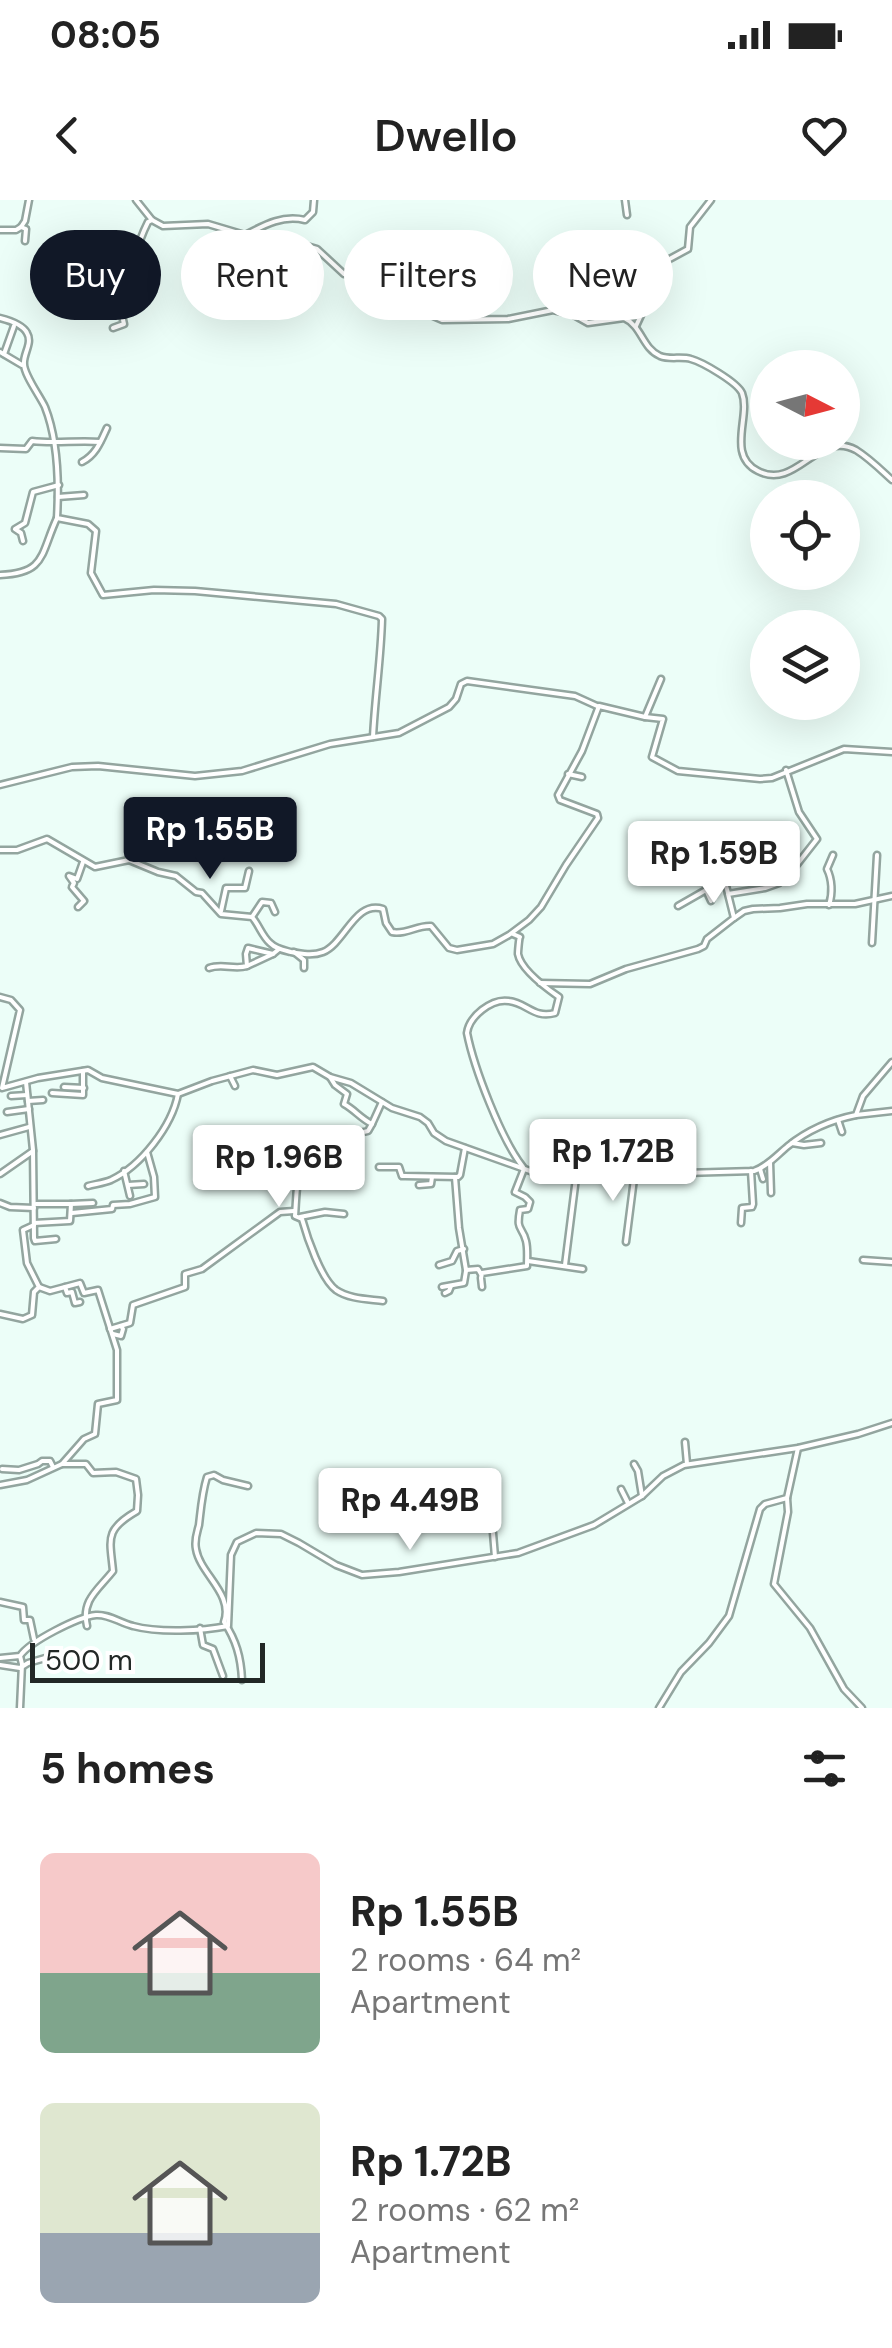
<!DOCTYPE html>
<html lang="en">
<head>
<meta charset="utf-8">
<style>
  body { margin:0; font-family:"DM Sans",sans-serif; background:#f6f6f6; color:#222; height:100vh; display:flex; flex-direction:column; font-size:38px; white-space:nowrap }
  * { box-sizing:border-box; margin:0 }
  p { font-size:32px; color:#767676 }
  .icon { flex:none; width:55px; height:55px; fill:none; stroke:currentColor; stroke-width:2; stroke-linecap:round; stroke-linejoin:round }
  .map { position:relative; height:1508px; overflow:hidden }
  .sheet { display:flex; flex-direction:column; background:#fff; flex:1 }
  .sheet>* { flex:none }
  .hud { position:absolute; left:30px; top:30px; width:832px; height:90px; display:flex; gap:20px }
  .needle { width:65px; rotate:96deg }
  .tools { position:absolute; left:750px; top:150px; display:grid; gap:20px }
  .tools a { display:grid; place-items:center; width:110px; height:110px; border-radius:50%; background:#fff; box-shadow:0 10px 40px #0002; font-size:50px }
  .scale { position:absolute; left:30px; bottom:25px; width:235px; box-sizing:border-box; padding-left:10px; border:5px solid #222826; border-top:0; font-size:28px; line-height:35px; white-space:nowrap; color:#222826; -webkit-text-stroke:8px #fff; paint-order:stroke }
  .price { position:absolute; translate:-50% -85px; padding:0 22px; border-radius:10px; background:#fff; color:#222; font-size:32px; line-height:65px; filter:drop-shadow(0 2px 5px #0008) }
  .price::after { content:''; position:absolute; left:50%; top:60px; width:30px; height:22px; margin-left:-15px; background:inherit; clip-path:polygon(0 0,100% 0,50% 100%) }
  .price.on { background:#111827; color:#fff }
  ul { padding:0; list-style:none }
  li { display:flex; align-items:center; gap:30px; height:250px; padding:0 40px }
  li span { display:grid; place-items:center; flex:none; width:280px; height:200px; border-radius:15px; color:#555 }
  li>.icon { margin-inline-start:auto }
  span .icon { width:120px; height:120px; fill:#fffc; stroke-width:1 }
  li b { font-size:42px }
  h2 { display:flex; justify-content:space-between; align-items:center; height:120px; padding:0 40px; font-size:42px }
  .chip { padding:0 35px; border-radius:45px; background:#fff; box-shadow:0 10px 40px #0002; font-size:35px; line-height:90px }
  .chip.on { background:#111827; color:#fff }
  .status { display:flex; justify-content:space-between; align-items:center; height:70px; padding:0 50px; background:#fff; direction:ltr }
  .status svg { height:28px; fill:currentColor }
  header { display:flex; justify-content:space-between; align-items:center; height:130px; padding:0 40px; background:#fff; font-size:45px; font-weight:600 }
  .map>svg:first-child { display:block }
</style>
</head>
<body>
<div class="status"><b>08:05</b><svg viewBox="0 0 49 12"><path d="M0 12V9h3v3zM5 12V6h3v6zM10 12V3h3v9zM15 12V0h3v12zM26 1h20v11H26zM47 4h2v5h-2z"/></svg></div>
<header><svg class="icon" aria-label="back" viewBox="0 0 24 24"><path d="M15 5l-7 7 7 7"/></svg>Dwello<svg class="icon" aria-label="heart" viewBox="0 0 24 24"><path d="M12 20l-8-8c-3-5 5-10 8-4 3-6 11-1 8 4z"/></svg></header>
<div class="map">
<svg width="892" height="1508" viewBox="0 0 892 1508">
  <rect width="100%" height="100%" fill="#ecfef8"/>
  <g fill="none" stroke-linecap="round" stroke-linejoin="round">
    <g stroke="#93a59f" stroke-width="9">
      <g id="street">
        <path d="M136,0L152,20L163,26L208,24L245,35L290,41L317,49L344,74L379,73L397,77L411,87L426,113L442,120L508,119L553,110L572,114L588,123L624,118C642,126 642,148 660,156C670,160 681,156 691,159C702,162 737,182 742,193C751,216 726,255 758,271C797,291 818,229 856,250C869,258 881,270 892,280"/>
        <path d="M625,0L627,15"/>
        <path d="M0,30H16L21,27"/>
        <path d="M247,34C266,24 283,15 305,20L313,12L314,0"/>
        <path d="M25,41L26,29L21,27L25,21L29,0"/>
        <path d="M52,60L57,103C77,106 114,117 131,107C130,76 134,50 148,22L152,20"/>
        <path d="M0,118C8,120 23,125 27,133C33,143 23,154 24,164C24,175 40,196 45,207C58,240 59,283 57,318L88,324L96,331L91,373L103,395L154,390L195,391L336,404L379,416L382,419C381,458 375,497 373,537"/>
        <path d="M636,126L642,113L641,95L643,87L664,62L688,49L690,27L711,0"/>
        <path d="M113,128L124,124L121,111"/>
        <path d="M0,152L22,165"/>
        <path d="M4,154L14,126"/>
        <path d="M0,248L26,249L32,241C55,244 77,240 100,242"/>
        <path d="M82,262C96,255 101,241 107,228"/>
        <path d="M58,297L84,295"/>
        <path d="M23,341L21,333L15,329L25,323L33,292L59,285"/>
        <path d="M0,375C46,373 40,355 57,318"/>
        <path d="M645,517L661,479"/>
        <path d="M568,574L582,577"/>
        <path d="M0,585L72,567L98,566L195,576L242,571L330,544L399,533L449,507L456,499L461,484L467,481L575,496L597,506"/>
        <path d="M0,650H17L47,639L95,667L129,660L158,672L176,676L196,692L202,693L221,714L252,717C259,725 262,736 270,743C276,749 283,750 291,752C302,754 313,756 323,752C345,743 355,700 383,709L386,723L392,732C406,735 417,725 431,726L449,748L457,750L493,744L509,735L529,720L541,707L566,665L598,618L597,614L560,600L558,595L582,551L599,506L645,517L663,519L652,557L678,571L760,579L772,578L844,549L892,552"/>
        <path d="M717,654L728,693"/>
        <path d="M732,665L734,676L766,668"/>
        <path d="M696,670L710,668L714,670"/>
        <path d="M711,701L706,690L713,680L714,670L724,665L755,663"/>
        <path d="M829,705C833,693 832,679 827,669L833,655"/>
        <path d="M678,706L706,690"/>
        <path d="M78,707L84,701L72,687L74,683L69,676L77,679L83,662"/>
        <path d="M221,711L226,688H245L249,671"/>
        <path d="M252,717L262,702L271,703L275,712"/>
        <path d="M734,718L744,711L753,709L780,708L807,704H855L892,696"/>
        <path d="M513,734L520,737C519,738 518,752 518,754C521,770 546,788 559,797L555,813C534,819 527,803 509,801C491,798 469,817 467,833C474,868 501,939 523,967"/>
        <path d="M872,743L877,655"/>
        <path d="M294,752L304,760V768"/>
        <path d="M247,766L273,754"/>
        <path d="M209,768C222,763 234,770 247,766L246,754L248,748L273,754L279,749"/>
        <path d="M540,783L590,784L626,769L698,749L704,746L707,739L734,718L728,694L765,688L779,683L788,676L817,639L799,612L786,570"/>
        <path d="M0,797L11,800L20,810L2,888L38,878L88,870L102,878L178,894L212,881L253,870L277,875L313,867L330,877L351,883L392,908L420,917L428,923L434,933L446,941L533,972L545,973L606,968L684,973L754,971C768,966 777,955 788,946C808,930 831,920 856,915L863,896L892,862"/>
        <path d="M230,876L235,886"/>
        <path d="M330,877L335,885L347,894L344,904C355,910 360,918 372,924L368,931C356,934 327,935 319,939C295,953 297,993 295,1016L302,1019C307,1037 321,1079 336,1090C349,1099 368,1099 383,1101"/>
        <path d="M26,882L33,950L34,1038L35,1041L56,1039"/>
        <path d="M64,887L84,888"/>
        <path d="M52,893L83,895V871"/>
        <path d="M11,896L27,895"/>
        <path d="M28,901L43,900"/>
        <path d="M7,912L29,909"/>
        <path d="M856,915L892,911"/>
        <path d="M838,920L842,932"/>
        <path d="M372,924L382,902"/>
        <path d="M0,935L29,927"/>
        <path d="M792,943L804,945L821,943"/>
        <path d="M770,962L771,993"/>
        <path d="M379,967H399L402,976H405L458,977L460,975L465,948"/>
        <path d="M760,969L763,979"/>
        <path d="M124,971L130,996"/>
        <path d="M0,974L33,951"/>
        <path d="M455,977L459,1028L466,1070L478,1069L481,1074"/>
        <path d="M128,985L144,984"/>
        <path d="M419,985L431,984L432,977"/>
        <path d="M88,986C95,984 104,983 111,980C141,966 172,926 178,894"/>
        <path d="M0,1003L10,1007L34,1008"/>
        <path d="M36,1004H71"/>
        <path d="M72,1013L112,1009L113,1005L130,1004L155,997L154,977L147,952"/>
        <path d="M300,1017L325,1012L344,1014"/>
        <path d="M34,1023L70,1021L71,1004L93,1003"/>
        <path d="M741,1023L742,1008L752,1007L753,1004L751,971"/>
        <path d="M626,1042L635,971"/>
        <path d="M863,1060L892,1062"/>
        <path d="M528,1061L583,1069"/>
        <path d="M439,1065L452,1061L457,1051L464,1049"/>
        <path d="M565,1065L577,970"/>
        <path d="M39,1087L50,1091L80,1083L84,1093L98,1090L117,1150V1200L98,1204L95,1234L84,1239L62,1264"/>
        <path d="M65,1087L67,1093L72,1092L75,1103L80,1102"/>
        <path d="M442,1087L464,1083L466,1071"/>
        <path d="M482,1087L481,1078L482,1073L527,1066C527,1058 528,1049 526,1041C522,1025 516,1032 520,1010L528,1009L530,1002L525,997L515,992L524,969"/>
        <path d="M445,1093L449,1091L451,1086"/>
        <path d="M0,1114L23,1119L32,1115L34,1092L39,1087L27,1063L23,1030L34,1025"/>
        <path d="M110,1129L130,1123L133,1105L185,1087V1074L202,1069L280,1012L294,1011"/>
        <path d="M113,1134L121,1136L123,1129L121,1126"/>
        <path d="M685,1242L687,1264"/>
        <path d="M634,1264L638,1271L642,1296"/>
        <path d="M2,1269L19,1270L38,1264L42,1261H50L53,1267"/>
        <path d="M0,1285L27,1280L62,1264H86L93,1273L116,1272L136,1279L138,1295L137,1311C104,1330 110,1339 113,1371C98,1390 81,1400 87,1426"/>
        <path d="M621,1289L628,1303"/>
        <path d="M787,1298L788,1312L774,1384L810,1428L844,1489L862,1508"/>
        <path d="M493,1333L495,1357"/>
        <path d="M0,1402L23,1407L24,1420H30L34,1439"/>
        <path d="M200,1428L203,1445L213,1449L223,1476"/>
        <path d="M20,1456L22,1464L20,1508"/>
        <path d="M0,1458L20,1456C30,1441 78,1417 96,1415C109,1414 120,1423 133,1426C159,1433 202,1431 228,1426L231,1355L237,1342L256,1333L281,1334L299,1343L336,1365L362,1375L399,1372L518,1353L594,1325L642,1296L663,1276L684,1265L798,1248L858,1234L892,1223"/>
        <path d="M0,1465L20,1468L28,1463L59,1454"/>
        <path d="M242,1480C241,1457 236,1440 224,1422C234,1394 200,1374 196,1349C194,1340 197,1333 199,1325C201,1308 202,1293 207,1277L214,1275L223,1280L248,1286"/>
        <path d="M659,1508L681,1472L709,1443L729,1416L760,1309L765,1304L787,1298L798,1248"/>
      </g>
    </g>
    <use href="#street" stroke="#fff" stroke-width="4"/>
  </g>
</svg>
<div class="tools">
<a><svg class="needle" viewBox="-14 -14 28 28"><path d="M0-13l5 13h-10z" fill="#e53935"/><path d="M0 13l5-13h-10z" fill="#767676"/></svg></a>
<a><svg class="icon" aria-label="locate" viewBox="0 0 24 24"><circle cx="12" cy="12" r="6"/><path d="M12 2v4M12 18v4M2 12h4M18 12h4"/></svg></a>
<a><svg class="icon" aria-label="layers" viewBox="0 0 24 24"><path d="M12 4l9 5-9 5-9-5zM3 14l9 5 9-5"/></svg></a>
</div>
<div class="scale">500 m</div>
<b class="price on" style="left:210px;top:682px">Rp 1.55B</b>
<b class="price" style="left:714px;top:706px">Rp 1.59B</b>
<b class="price" style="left:613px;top:1004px">Rp 1.72B</b>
<b class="price" style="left:279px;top:1010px">Rp 1.96B</b>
<b class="price" style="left:410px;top:1353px">Rp 4.49B</b>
<div class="hud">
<a class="chip on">Buy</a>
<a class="chip">Rent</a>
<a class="chip">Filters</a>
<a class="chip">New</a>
</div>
</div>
<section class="sheet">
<h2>5 homes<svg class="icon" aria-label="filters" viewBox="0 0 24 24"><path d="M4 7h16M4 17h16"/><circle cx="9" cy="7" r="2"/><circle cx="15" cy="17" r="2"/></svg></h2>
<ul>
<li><span style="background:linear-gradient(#f6c9c9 60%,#7fa58c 0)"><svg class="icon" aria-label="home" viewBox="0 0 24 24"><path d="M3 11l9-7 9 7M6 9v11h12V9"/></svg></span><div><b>Rp 1.55B</b><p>2 rooms · 64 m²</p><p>Apartment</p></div></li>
<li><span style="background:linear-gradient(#dfe7d0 65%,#9aa5b1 0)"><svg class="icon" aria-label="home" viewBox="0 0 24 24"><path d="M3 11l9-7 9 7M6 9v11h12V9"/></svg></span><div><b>Rp 1.72B</b><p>2 rooms · 62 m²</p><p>Apartment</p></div></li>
</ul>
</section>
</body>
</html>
